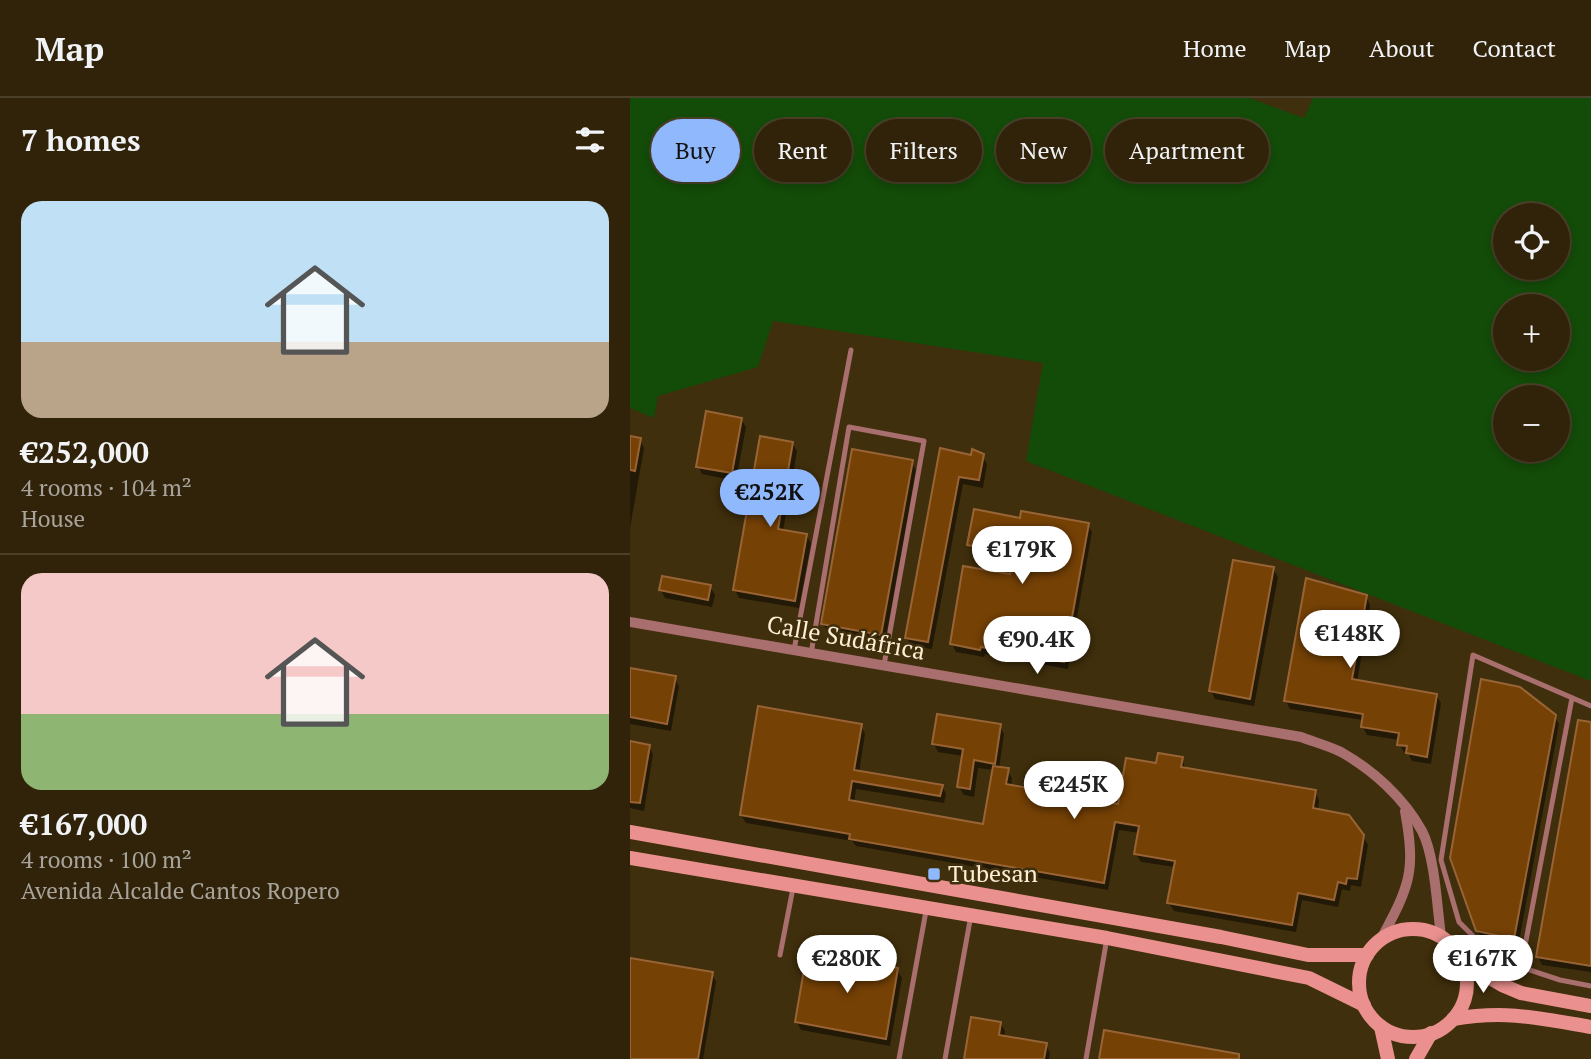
<!DOCTYPE html>
<html lang="en">
<head>
<meta charset="utf-8">
<style>
  body { margin:0; font-family:"PT Serif",serif; background:#3c2f17; color:#f1f3f6; height:100vh; display:flex; flex-direction:column; font-size:26px; white-space:nowrap }
  * { box-sizing:border-box; margin:0 }
  p { font-size:23px; color:#a8a49c }
  .icon { flex:none; width:38px; height:38px; fill:none; stroke:currentColor; stroke-width:2; stroke-linecap:round; stroke-linejoin:round }
  .map { position:relative; flex:1; overflow:hidden }
  .side { display:flex; flex-direction:column; background:#302309; width:630px }
  .side>* { flex:none }
  .guide { position:absolute; left:21px; top:21px; width:665px; height:63px; display:flex; gap:14px }
  .tools { position:absolute; left:863px; top:105px; display:grid; gap:14px }
  .tools a { display:grid; place-items:center; width:77px; height:77px; border-radius:50%; background:#302309; box-shadow:0 4px 10px #0003,0 0 0 2px #4b402a; font-size:35px }
  .price { position:absolute; translate:-50% -60px; padding:0 16px; border-radius:24px; background:#fff; color:#222; font-size:23px; line-height:46px; filter:drop-shadow(0 2px 4px #0008) }
  .price::after { content:''; position:absolute; left:50%; top:42px; width:21px; height:16px; margin-left:-10px; background:inherit; clip-path:polygon(0 0,100% 0,50% 100%) }
  .price.current { background:#90b8fd; color:#111 }
  ul { padding:0; list-style:none }
  li { display:grid; align-content:center; gap:14px; height:371px; padding:0 21px }
  li+li { border-top:2px solid #4b402a }
  li span { display:grid; place-items:center; height:217px; border-radius:21px; color:#555 }
  li>.icon { margin-inline-start:auto }
  span .icon { width:126px; height:126px; fill:#fffc; stroke-width:1 }
  li b { font-size:30px }
  h2 { display:flex; justify-content:space-between; align-items:center; height:84px; padding:0 21px; font-size:30px }
  .tag { padding:0 24px; border-radius:32px; background:#302309; box-shadow:0 4px 10px #0003,0 0 0 2px #4b402a; font-size:24px; line-height:63px }
  .tag.current { background:#90b8fd; color:#111 }
  header { display:flex; align-items:center; gap:42px; box-sizing:border-box; height:98px; padding:0 35px; background:#302309; border-bottom:2px solid #4b402a }
  header strong { font-size:33px }
  nav { display:flex; gap:38px; margin-inline-start:auto; font-size:24px }
  main { display:flex; flex:1; min-height:0 }
  .map>svg:first-child { display:block }
</style>
</head>
<body>
<header>
<strong>Map</strong>
<nav><a>Home</a><a>Map</a><a>About</a><a>Contact</a></nav>
</header>
<main>
<section class="side">
<h2>7 homes<svg class="icon" aria-label="filters" viewBox="0 0 24 24"><path d="M4 7h16M4 17h16"/><circle cx="9" cy="7" r="2"/><circle cx="15" cy="17" r="2"/></svg></h2>
<ul>
<li><span style="background:linear-gradient(#bfe0f5 65%,#b9a48a 0)"><svg class="icon" aria-label="home" viewBox="0 0 24 24"><path d="M3 11l9-7 9 7M6 9v11h12V9"/></svg></span><div><b>€252,000</b><p>4 rooms · 104 m²</p><p>House</p></div></li>
<li><span style="background:linear-gradient(#f6c9c9 65%,#8fb573 0)"><svg class="icon" aria-label="home" viewBox="0 0 24 24"><path d="M3 11l9-7 9 7M6 9v11h12V9"/></svg></span><div><b>€167,000</b><p>4 rooms · 100 m²</p><p>Avenida Alcalde Cantos Ropero</p></div></li>
</ul>
</section>
<div class="map">
<svg width="961" height="961" viewBox="0 0 961 961">
  <rect width="100%" height="100%" fill="#402f0c"/>
  <path fill="#134b08" fill-rule="evenodd" d="M0,0H619L674,20L683,0H961V583L396,363L413,265L143,223L128,269L28,298L24,320L0,310ZM875,117H928V170H875ZM875,208H928V261H875ZM875,299H928V352H875Z"/>
  <g fill="#0007">
    <path d="M111,321L116,329L106,383L72,376L68,368Z"/>
    <path d="M0,340L10,342L14,350L0,430Z"/>
    <path d="M162,345L167,353L153,433L176,437L181,445L169,510L109,500L105,492Z"/>
    <path d="M311,352L343,360L352,358L357,366L353,390L333,386L302,551L281,548L277,539Z"/>
    <path d="M281,364L286,372L255,544L198,534L193,526Z"/>
    <path d="M391,422L457,426L462,434L438,571L355,556L354,559L326,554L322,546L381,478L384,463L344,455L339,447Z"/>
    <path d="M643,471L648,479L624,608L585,601L581,593Z"/>
    <path d="M80,489L85,497L82,509L35,500L31,492Z"/>
    <path d="M736,498L740,507L727,584L806,597L811,605L801,666L782,663L778,655L774,654L769,646L770,642L737,637L732,628L733,622L660,611L656,603Z"/>
    <path d="M0,572L44,580L49,588L41,633L0,626Z"/>
    <path d="M924,618L929,626L888,849L852,841L847,832Z"/>
    <path d="M961,626V874L912,867L908,859Z"/>
    <path d="M231,628L235,636L229,675L312,688L316,696L314,705L226,691L224,705L354,729L364,672L348,670L344,699L334,697L329,689L334,658L308,654L304,646L370,628L374,636L369,671L377,672L382,680L381,689L490,708L528,667L552,661L556,672L685,694L689,702L688,713L733,738L738,747L731,789L721,787L720,793L712,791L708,809L672,802L666,834L544,813L539,805L545,769L511,764L506,756L510,735L489,732L478,792L226,748L222,743L116,725L111,717Z"/>
    <path d="M0,645L19,648L23,656L14,713L0,710Z"/>
    <path d="M0,862L82,876L86,884L73,961H0Z"/>
    <path d="M267,872L272,880L260,948L171,932L167,924Z"/>
    <path d="M370,925L375,933L374,939L416,947L420,955L419,961H336Z"/>
  </g>
  <g fill="#754105" stroke="#986435" stroke-width="2">
    <path d="M76,313L112,320L102,375L66,369Z"/>
    <path d="M0,338L11,340L5,373L0,372Z"/>
    <path d="M130,338L163,344L148,431L177,436L165,503L103,492Z"/>
    <path d="M310,350L341,357L342,351L354,356L349,382L329,379L298,544L275,540Z"/>
    <path d="M222,351L283,362L251,537L191,526Z"/>
    <path d="M344,411L390,420L391,413L459,425L434,564L351,549L350,552L320,546L333,468L380,476L383,456L337,447Z"/>
    <path d="M603,462L644,469L620,601L579,593Z"/>
    <path d="M32,478L81,487L78,502L29,492Z"/>
    <path d="M676,480L737,497L722,581L807,596L797,659L776,655L777,648L767,647L769,635L731,629L733,616L654,603Z"/>
    <path d="M0,570L46,578L37,626L0,619Z"/>
    <path d="M851,581L890,589L926,617L884,841L846,833L820,760Z"/>
    <path d="M128,608L232,626L224,672L313,687L310,698L222,683L219,702L353,726L363,668L379,670L376,686L488,706L496,660L526,665L528,655L553,659L551,669L686,692L683,710L719,717L734,737L727,781L717,780L716,786L708,784L704,802L668,795L662,827L537,805L545,763L504,756L509,728L485,724L474,785L219,741L220,736L110,717Z"/>
    <path d="M307,616L371,626L365,666L344,662L340,691L327,689L333,651L302,646Z"/>
    <path d="M948,622L961,624V868L906,859Z"/>
    <path d="M0,643L20,647L10,705L0,704Z"/>
    <path d="M177,854L268,870L256,941L165,924Z"/>
    <path d="M0,860L83,874L68,961H0Z"/>
    <path d="M341,919L371,924L369,937L417,945L414,961H334Z"/>
    <path d="M474,932L609,956V961H469Z"/>
  </g>
  <g fill="none" stroke-linecap="round" stroke-linejoin="round">
    <g stroke="#a86f6e" stroke-width="5">
      <path d="M164,552L221,252"/>
      <path d="M181,556L219,329L294,343L254,567"/>
      <path d="M961,608L843,557L811,762L829,824L866,861L930,882L961,888"/>
      <path d="M150,857L163,790"/>
      <path d="M891,869L942,600"/>
      <path d="M269,961L296,813"/>
      <path d="M315,961L341,817"/>
      <path d="M456,961L477,840"/>
    </g>
    <g stroke="#a86f6e" stroke-width="10">
      <path d="M0,524L671,639C684,644 699,648 711,654C743,672 774,700 792,733C805,758 807,809 811,838"/>
      <path d="M751,841C780,787 786,774 775,713"/>
    </g>
    <g stroke="#ea908e" stroke-width="14">
      <path d="M0,734L591,839L678,857H737"/>
      <path d="M0,760L477,840L679,880L734,907"/>
      <circle cx="783" cy="885" r="54"/>
      <path d="M833,864L872,887L891,895L961,908"/>
      <path d="M823,921C876,912 909,920 961,929"/>
      <path d="M751,929L758,961"/>
      <path d="M786,961L801,935"/>
    </g>
  </g>
  <rect fill="#90b8fd" stroke="#402f0c" stroke-width="2.5" x="297" y="769" width="14" height="14" rx="3.5"/>
  <g text-anchor="middle" stroke-width="5" stroke-linejoin="round" paint-order="stroke">
    <g font-size="24" fill="#fdeed5" stroke="#402f0c">
      <text transform="translate(216 540) rotate(10)" y="8">Calle Sudáfrica</text>
    </g>
    <g font-size="24" fill="#fdeed5" stroke="#402f0c" text-anchor="start">
      <text x="318" y="784">Tubesan</text>
    </g>
  </g>
</svg>
<div class="tools">
<a><svg class="icon" aria-label="locate" viewBox="0 0 24 24"><circle cx="12" cy="12" r="6"/><path d="M12 2v4M12 18v4M2 12h4M18 12h4"/></svg></a>
<a>+</a>
<a>−</a>
</div>
<b class="price current" style="left:140px;top:431px">€252K</b>
<b class="price" style="left:392px;top:488px">€179K</b>
<b class="price" style="left:720px;top:572px">€148K</b>
<b class="price" style="left:407px;top:578px">€90.4K</b>
<b class="price" style="left:444px;top:723px">€245K</b>
<b class="price" style="left:217px;top:897px">€280K</b>
<b class="price" style="left:853px;top:897px">€167K</b>
<div class="guide">
<a class="tag current">Buy</a>
<a class="tag">Rent</a>
<a class="tag">Filters</a>
<a class="tag">New</a>
<a class="tag">Apartment</a>
</div>
</div>
</main>
</body>
</html>
